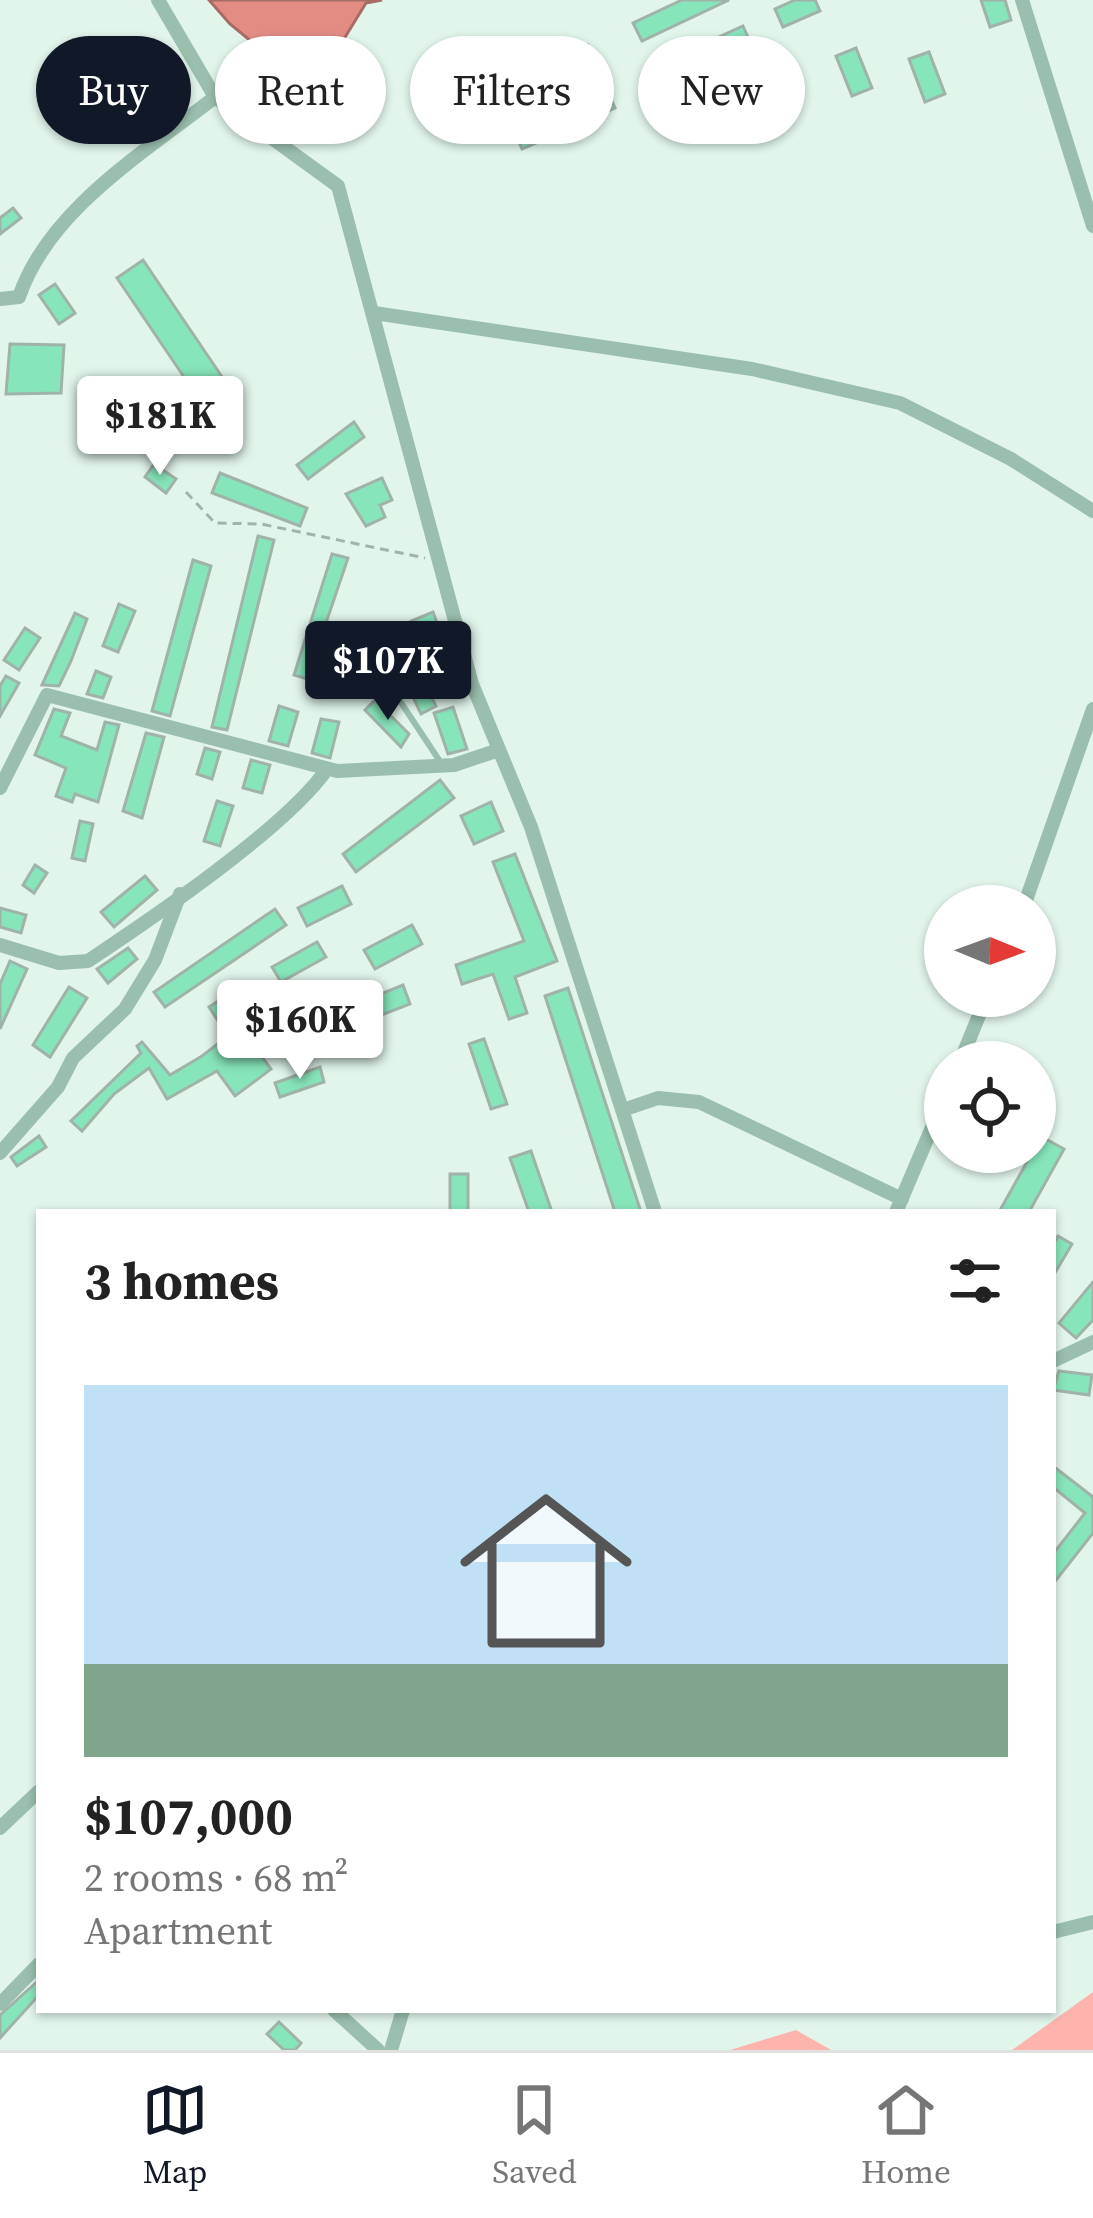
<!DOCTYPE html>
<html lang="en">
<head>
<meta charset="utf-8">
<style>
  body { margin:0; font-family:"Source Serif 4",serif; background:#f2f2f2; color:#222; height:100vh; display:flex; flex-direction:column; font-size:45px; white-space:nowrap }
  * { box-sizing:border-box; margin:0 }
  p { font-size:39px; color:#767676 }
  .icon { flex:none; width:66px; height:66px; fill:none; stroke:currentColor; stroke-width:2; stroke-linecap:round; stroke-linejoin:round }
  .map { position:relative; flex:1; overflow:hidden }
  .drawer { position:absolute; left:36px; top:1209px; width:1020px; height:804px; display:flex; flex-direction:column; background:#fff; border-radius:0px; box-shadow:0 3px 9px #0004 }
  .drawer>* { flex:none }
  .top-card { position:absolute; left:36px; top:36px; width:1023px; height:108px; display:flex; gap:24px }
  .needle { width:78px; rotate:91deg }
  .buttons { position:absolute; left:924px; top:885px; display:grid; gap:24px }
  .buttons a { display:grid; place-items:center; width:132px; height:132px; border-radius:50%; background:#fff; box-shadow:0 3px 9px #0004; font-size:60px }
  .price { position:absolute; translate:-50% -102px; padding:0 27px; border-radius:12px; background:#fff; color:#222; font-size:39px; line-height:78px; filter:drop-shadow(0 3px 6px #0008) }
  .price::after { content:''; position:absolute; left:50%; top:72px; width:36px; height:27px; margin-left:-18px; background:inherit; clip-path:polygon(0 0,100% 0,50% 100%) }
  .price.on { background:#111827; color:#fff }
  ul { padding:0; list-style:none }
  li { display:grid; align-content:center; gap:24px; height:636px; padding:0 48px }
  li span { display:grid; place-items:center; height:372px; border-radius:0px; color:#555 }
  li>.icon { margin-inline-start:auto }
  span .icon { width:216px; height:216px; fill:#fffc; stroke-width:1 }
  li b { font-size:51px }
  h2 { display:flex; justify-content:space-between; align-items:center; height:144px; padding:0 48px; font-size:51px }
  .pill { padding:0 42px; border-radius:54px; background:#fff; box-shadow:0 3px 9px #0004; font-size:42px; line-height:108px }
  .pill.on { background:#111827; color:#fff }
  .dock { display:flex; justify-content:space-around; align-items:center; height:168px; border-top:3px solid #e0e0e0; background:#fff; font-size:33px; color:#767676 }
  .dock a { display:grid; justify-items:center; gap:6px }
  .dock .on { color:#111827 }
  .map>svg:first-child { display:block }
</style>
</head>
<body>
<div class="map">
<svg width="1093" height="2050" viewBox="0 0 1093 2050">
  <rect width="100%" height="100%" fill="#e1f5eb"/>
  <g fill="#fcb4ac">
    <path d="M1093,1992V2050H1012Z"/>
    <path d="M796,2030L831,2050H730Z"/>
  </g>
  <path fill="#e38c84" stroke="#a76c66" stroke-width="3" d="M209,0H382L366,3L312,91L230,24Z"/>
  <g fill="#87e5bb" stroke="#a0b3a9" stroke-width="3">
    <path d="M682,0H729L642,41L633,23Z"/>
    <path d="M795,0H815L820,11L783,27L775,9Z"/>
    <path d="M981,0H1005L1011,20L990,27Z"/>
    <path d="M743,26L751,44L662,85L653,67Z"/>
    <path d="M588,45L596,63L560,79L552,61Z"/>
    <path d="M856,48L872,88L852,96L836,56Z"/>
    <path d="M929,52L945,94L925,102L909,59Z"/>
    <path d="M529,72L537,91L503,106L495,87Z"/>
    <path d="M152,80L172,111L160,119L139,88Z"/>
    <path d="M606,88L615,108L580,123L571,103Z"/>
    <path d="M779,99L788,119L759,132L750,113Z"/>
    <path d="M549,115L557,134L522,149L514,130Z"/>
    <path d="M13,208L21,218L0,234V218Z"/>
    <path d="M143,260L235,396L209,414L117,278Z"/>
    <path d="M55,284L75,313L59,324L39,295Z"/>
    <path d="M10,344L64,345L61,393L6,394Z"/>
    <path d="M354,422L364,437L308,479L297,465Z"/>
    <path d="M154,464L176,479L166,493L145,477Z"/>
    <path d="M220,473L307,508L300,526L212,493Z"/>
    <path d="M382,478L392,500L380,505L385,517L366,526L346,494Z"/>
    <path d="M258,536L274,540L227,730L212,727Z"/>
    <path d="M332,554L348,558L307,679L294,675Z"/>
    <path d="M193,560L211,566L170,716L152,711Z"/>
    <path d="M119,604L135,611L118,652L103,646Z"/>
    <path d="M433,612L450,658L428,666L411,621Z"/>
    <path d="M75,613L87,619L71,661L59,686L42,685Z"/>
    <path d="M385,625L404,641L363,690L344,674Z"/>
    <path d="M25,628L40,638L19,670L4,660Z"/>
    <path d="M416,665L436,706L421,714L401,672Z"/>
    <path d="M96,671L111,677L103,698L87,694Z"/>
    <path d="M6,676L19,683L0,716V686Z"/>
    <path d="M375,700L409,734L401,747L365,710Z"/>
    <path d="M279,706L298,712L288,746L269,741Z"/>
    <path d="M453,707L467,749L448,754L434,713Z"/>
    <path d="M54,709L70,713L61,736L97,750L105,722L119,725L98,802L75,794L72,802L56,796L66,768L35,755Z"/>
    <path d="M321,719L339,722L330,758L312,753Z"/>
    <path d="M146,733L164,737L142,818L123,811Z"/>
    <path d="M205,748L220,752L212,779L197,774Z"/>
    <path d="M251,760L270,765L262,793L243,788Z"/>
    <path d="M440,780L454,798L356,872L343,854Z"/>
    <path d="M217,801L233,806L220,846L204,841Z"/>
    <path d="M491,802L503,831L474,844L461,816Z"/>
    <path d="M80,821L93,824L85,861L72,858Z"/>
    <path d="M515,854L557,961L515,977L527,1013L509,1019L493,974L462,984L456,965L524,941L493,862Z"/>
    <path d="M35,865L47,873L34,893L23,885Z"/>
    <path d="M145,876L157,890L114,927L101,912Z"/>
    <path d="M342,886L351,904L307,926L298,908Z"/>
    <path d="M0,908L26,915L21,933L0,927Z"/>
    <path d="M275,909L286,925L165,1007L154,992Z"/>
    <path d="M412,925L422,944L375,969L364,950Z"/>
    <path d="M317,942L326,957L281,982L272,967Z"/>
    <path d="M128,948L137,959L108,983L97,969Z"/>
    <path d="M10,961L27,969L0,1029V984Z"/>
    <path d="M248,982L271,1023L248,1038L271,1069L235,1096L217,1071L167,1099L149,1068L114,1094L82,1131L71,1121L141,1053L137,1046L142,1042L170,1075L202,1056L228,1036L209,1007Z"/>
    <path d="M403,985L410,1004L366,1021L364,1016L310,1043L302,1026Z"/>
    <path d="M69,987L87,998L50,1057L33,1045Z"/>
    <path d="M568,988L641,1212H615L545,996Z"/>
    <path d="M484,1039L507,1104L491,1109L469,1044Z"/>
    <path d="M320,1067L324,1082L280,1097L275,1083Z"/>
    <path d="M1035,1133L1064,1149L1029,1212H999L1027,1162L1010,1152H1035Z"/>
    <path d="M39,1136L46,1147L17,1166L11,1157Z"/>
    <path d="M531,1151L552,1212H529L510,1158Z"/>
    <rect x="450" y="1174" width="18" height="38"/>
    <path d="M1058,1236L1072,1244L1053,1276V1245Z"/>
    <path d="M1093,1282V1320L1076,1338L1059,1323Z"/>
    <path d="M1059,1371L1092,1375L1089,1395L1053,1390Z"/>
    <path d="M1053,1466L1093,1497V1533L1053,1584V1554L1085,1513L1053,1487Z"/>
    <path d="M39,1980V1995L0,2038V2015Z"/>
    <path d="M279,2022L301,2043L295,2050H284L267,2034Z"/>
  </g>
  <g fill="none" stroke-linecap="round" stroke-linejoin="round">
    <path stroke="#a3b3ab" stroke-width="3" stroke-dasharray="9 6" stroke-linecap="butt" d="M186,492L215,523L261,524L425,558"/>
    <path stroke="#9abfad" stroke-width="6" d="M390,686L441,763"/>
    <g stroke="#9abfad" stroke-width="14">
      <path d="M158,0L215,97L338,186L472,684L531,827L655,1212"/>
      <path d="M1022,0L1093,226"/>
      <path d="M0,299L19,297C49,209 144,153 215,97"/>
      <path d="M374,313L752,369L900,403L1011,459L1093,511"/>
      <path d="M0,788L47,695L337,771L454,765L499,750"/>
      <path d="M1024,906L1093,709"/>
      <path d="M0,945L59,963L88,961C151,919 286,828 327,769"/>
      <path d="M960,1062L987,996"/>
      <path d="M623,1110L658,1098L699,1102L902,1199"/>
      <path d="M0,1153L58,1087L73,1058L125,1009L155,960L180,894"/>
      <path d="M896,1212L945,1097"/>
      <path d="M1053,1361L1093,1342"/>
      <path d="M0,1828L39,1791"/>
      <path d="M1053,1932L1093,1922"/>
      <path d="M0,2004L39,1964"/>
      <path d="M334,2010L378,2050"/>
      <path d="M391,2050L403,2010"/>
    </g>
  </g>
</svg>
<div class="buttons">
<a><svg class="needle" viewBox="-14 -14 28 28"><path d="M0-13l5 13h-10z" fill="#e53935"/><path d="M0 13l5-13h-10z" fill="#767676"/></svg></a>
<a><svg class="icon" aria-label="locate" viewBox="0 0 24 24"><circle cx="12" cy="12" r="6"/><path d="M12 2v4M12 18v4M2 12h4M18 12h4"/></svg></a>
</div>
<b class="price" style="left:160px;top:478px">$181K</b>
<b class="price on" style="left:388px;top:723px">$107K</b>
<b class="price" style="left:300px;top:1082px">$160K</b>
<div class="top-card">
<a class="pill on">Buy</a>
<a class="pill">Rent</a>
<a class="pill">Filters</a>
<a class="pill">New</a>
</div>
<section class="drawer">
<h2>3 homes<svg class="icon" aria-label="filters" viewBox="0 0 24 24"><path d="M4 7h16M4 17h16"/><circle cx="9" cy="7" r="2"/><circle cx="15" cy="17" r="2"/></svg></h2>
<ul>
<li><span style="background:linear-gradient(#bfe0f5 75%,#7fa58c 0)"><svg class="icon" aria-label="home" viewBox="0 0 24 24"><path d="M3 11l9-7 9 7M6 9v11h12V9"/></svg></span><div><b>$107,000</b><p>2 rooms · 68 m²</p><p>Apartment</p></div></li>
</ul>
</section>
</div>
<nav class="dock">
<a class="on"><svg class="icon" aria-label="map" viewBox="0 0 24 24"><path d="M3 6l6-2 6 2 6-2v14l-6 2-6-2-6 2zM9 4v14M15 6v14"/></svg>Map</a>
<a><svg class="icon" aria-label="saved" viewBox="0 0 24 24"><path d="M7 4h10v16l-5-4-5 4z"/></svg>Saved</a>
<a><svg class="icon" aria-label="home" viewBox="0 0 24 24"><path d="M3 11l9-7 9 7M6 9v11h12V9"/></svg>Home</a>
</nav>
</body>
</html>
